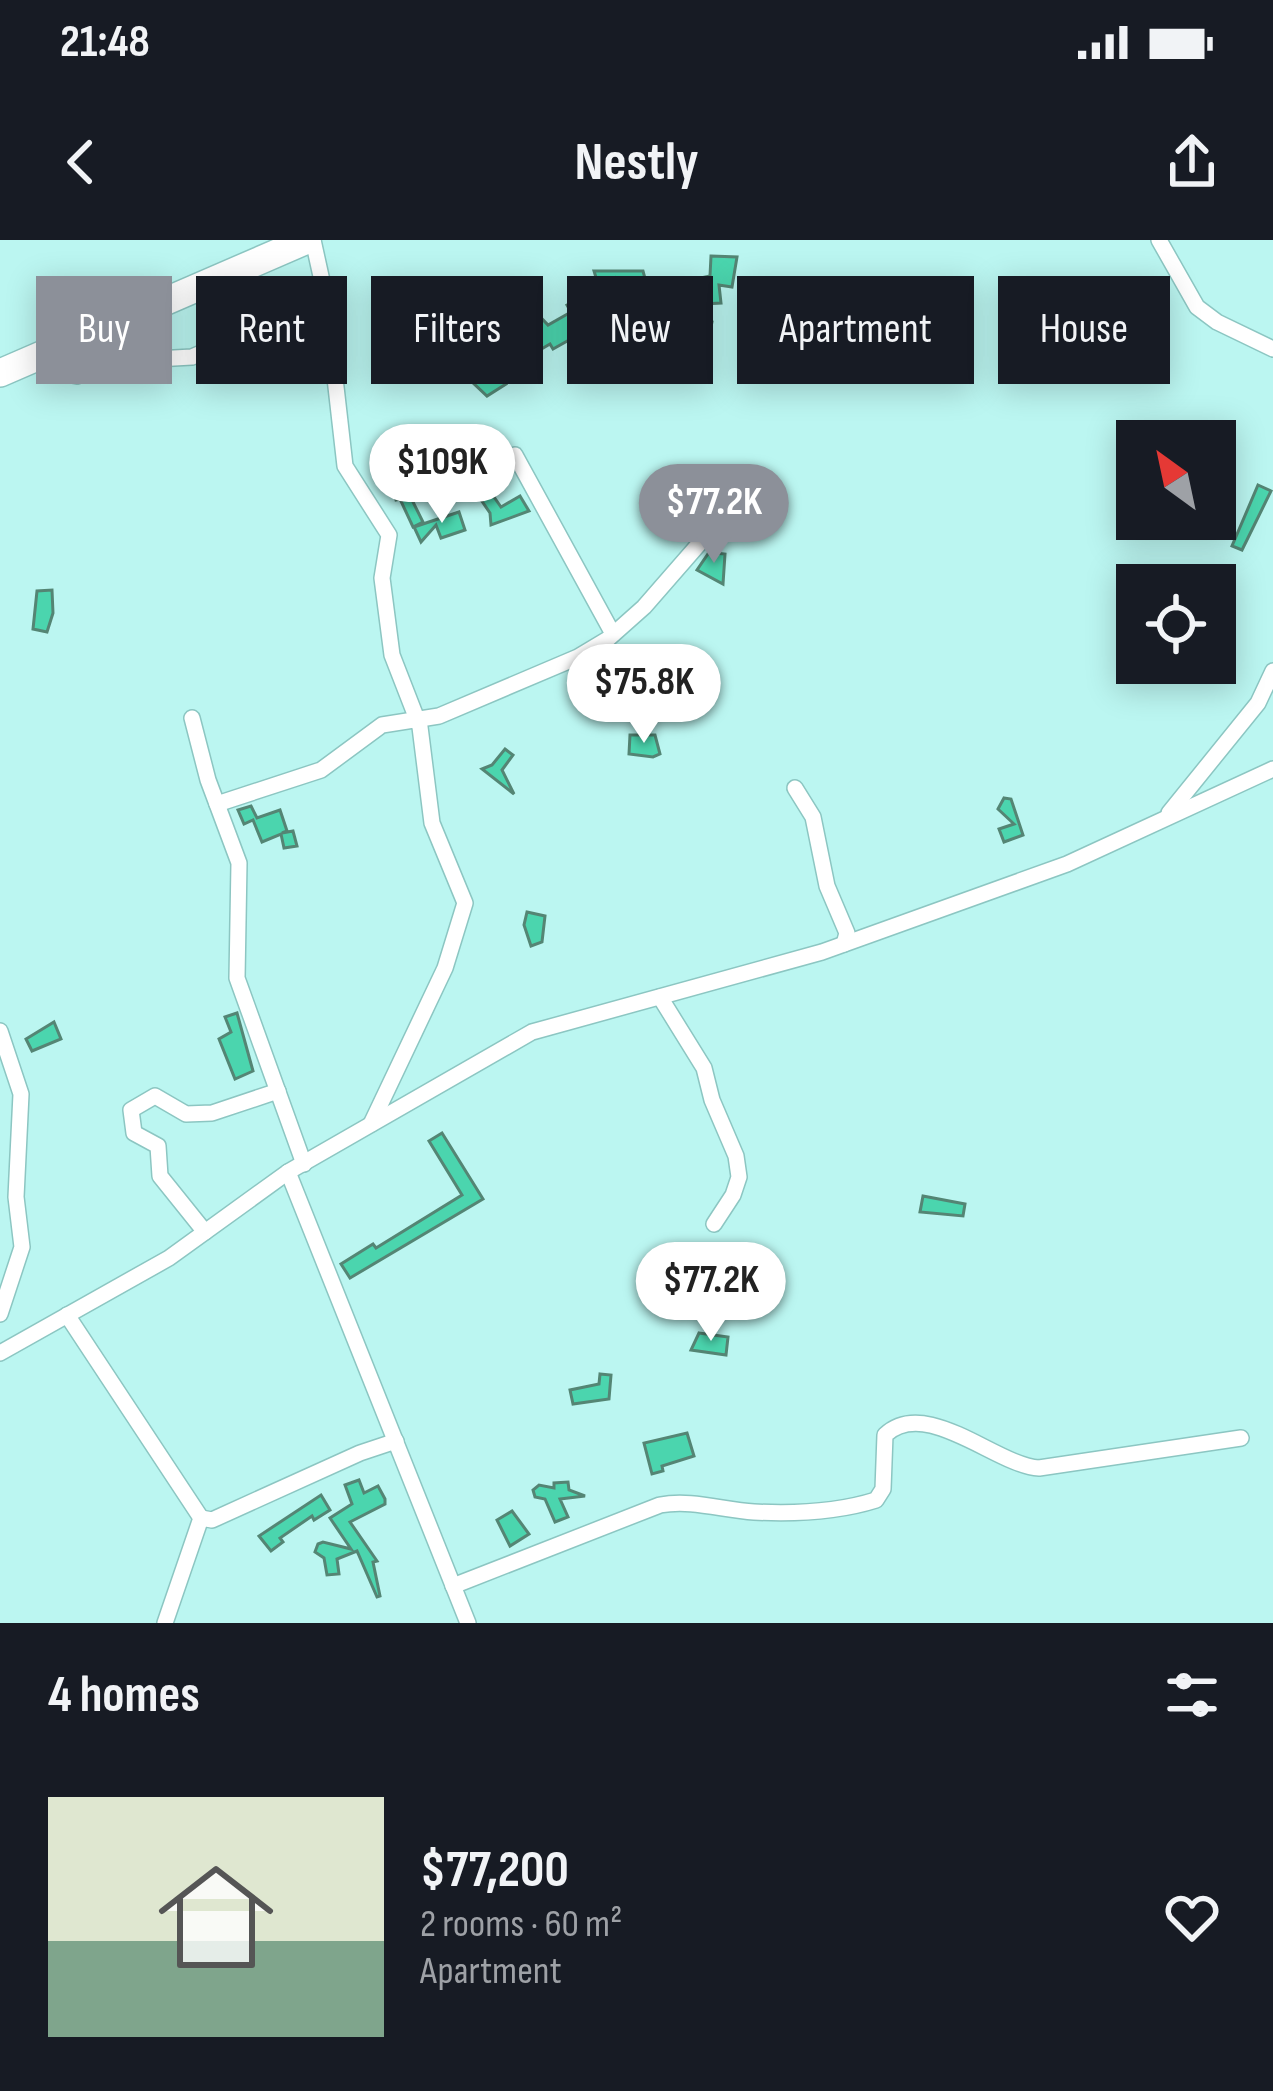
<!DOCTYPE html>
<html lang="en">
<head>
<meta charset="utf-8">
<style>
  body { margin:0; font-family:"Sofia Sans Condensed",sans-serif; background:#20242c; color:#f1f3f6; height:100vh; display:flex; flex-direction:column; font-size:45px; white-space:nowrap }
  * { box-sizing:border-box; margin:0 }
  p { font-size:39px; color:#9ea1a6 }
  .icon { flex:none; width:66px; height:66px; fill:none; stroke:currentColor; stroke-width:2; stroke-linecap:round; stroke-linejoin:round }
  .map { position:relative; height:1383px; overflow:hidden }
  .side { display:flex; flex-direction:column; background:#171b24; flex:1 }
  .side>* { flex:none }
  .guide { position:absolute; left:36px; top:36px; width:1203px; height:108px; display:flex; gap:24px }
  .needle { width:78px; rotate:327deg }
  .fabs { position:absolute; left:1116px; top:180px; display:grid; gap:24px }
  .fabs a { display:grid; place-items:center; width:120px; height:120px; border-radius:0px; background:#171b24; box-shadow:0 6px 30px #0003; font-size:60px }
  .price { position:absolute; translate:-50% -102px; padding:0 27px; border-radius:42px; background:#fff; color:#222; font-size:39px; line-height:78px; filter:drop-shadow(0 3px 6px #0008) }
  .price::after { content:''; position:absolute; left:50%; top:72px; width:36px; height:27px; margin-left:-18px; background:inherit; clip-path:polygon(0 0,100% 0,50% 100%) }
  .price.selected { background:#8c9099; color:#fff }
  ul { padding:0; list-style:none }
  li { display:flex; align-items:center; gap:36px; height:300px; padding:0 48px }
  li+li { border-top:3px solid #363941 }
  li span { display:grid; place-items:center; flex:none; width:336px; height:240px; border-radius:0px; color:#555 }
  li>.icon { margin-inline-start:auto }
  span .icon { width:144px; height:144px; fill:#fffc; stroke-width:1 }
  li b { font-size:51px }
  h2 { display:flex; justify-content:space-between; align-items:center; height:144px; padding:0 48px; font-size:51px }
  .pill { padding:0 42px; border-radius:0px; background:#171b24; box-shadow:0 6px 30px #0003; font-size:42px; line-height:108px }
  .pill.selected { background:#8c9099; color:#fff }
  .status { display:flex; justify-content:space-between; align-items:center; height:84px; padding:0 60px; background:#171b24; direction:ltr }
  .status svg { height:33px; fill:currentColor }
  header { display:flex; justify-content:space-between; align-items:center; height:156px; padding:0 48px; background:#171b24; font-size:54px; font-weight:700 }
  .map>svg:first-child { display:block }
</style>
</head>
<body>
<div class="status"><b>21:48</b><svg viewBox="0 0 49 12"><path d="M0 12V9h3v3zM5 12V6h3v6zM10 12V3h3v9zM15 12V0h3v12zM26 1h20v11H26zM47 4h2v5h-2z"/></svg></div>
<header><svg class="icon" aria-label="back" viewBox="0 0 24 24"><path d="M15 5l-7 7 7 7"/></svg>Nestly<svg class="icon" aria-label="share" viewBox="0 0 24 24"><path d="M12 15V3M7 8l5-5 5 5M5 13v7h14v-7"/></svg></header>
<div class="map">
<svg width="1273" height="1383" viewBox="0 0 1273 1383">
  <rect width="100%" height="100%" fill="#bbf6f1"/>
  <g fill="#4bd5ae" stroke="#548574" stroke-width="3">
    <path d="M711,16L737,17L732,47L719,45L721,63L704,64L701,38L710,36Z"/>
    <path d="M594,31H643L646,42L632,45L614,43V38L598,44Z"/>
    <path d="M513,52L534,64L530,66L548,85L571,72L567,65L578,59L594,86L553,109L550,104L538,111L535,107L517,112L514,102L491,116L484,100L494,96L487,70L511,63Z"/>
    <path d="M703,66V80L712,82L709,96L703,94L704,110H693V92L685,90L688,76L693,77V67Z"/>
    <path d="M494,126L506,144L487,156L470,140Z"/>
    <path d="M410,240L413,255L410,256L423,282L413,287L400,259L396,260L392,244Z"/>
    <path d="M485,244L501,267L520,256L529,271L491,285L490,273L475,251Z"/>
    <path d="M1258,245L1271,251L1242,310L1232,306Z"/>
    <path d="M459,272L465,290L441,298L436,285L421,302L414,287Z"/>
    <path d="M712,308L715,313L725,314L723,344L697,330Z"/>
    <path d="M52,350L53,373L47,392L33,389L37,351Z"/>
    <path d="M630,495H655L660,514L653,517L629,514Z"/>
    <path d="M505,509L513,515L502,530L514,554L482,529L492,525Z"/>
    <path d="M1004,558L1011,559L1023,595L1004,602L999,589L1014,584L998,569Z"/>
    <path d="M251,566L257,578L280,570L287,591L282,593L293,591L297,606L284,608L281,594L262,602L253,580L244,584L238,570Z"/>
    <path d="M527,672L545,676L542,702L531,706L524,685Z"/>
    <path d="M237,773L253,831L235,839L219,799L231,792L225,777Z"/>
    <path d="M54,782L61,799L32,811L26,799Z"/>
    <path d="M442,893L483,959L350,1038L341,1024L373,1004L376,1008L462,955L429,901Z"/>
    <path d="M923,956L965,964L963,976L920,972Z"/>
    <path d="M699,1093L728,1097L726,1115L691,1110Z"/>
    <path d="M600,1134L611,1135L609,1159L573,1164L570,1150L599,1144Z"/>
    <path d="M687,1193L694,1216L662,1226L663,1231L652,1234L644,1203Z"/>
    <path d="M359,1240L364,1253L378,1246L385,1259V1264L350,1282L377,1321L373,1322L380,1356L377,1357L357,1311L337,1319L339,1334L327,1335L324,1318L315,1312L318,1304L323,1302L351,1309L330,1278L352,1264L345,1245Z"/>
    <path d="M568,1242L569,1250L585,1256L560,1259L568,1277L555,1282L545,1259L535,1257L533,1250L539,1245L554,1248V1243Z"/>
    <path d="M321,1255L330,1270L314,1280L312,1276L280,1298L283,1302L271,1311L259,1296Z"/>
    <path d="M512,1271L529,1294L510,1306L497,1280Z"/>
  </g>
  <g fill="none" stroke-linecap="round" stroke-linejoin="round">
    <g stroke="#8cc6c2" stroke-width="18">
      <g id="street">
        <path d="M313,0L326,59L345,226L389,295L382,338L392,415L420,487L432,583L465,663L445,728L371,884"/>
        <path d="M1159,0L1197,67L1217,82L1273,109"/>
        <path d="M41,116L62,133L77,136L120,121L192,117L326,59"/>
        <path d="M515,215L613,394"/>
        <path d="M192,478L208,540L239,623L237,738L304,924"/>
        <path d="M795,548L813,577L827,646L847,693L844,704"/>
        <path d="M217,564L321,530L382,485L439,476L578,417L608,399L644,367L712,289L726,278L750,277"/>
        <path d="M1169,573L1258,463L1273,431"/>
        <path d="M660,757L704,828L712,860L736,916L739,937L733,955L714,984"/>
        <path d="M0,791L21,854L16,957L22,1007L0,1074"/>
        <path d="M288,932L468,1383"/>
        <path d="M205,992L160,936L158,906L134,893L131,870L155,856L186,874L212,873L278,851"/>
        <path d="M67,1075L201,1278L165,1383"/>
        <path d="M0,1113L169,1018L288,932L532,792L822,712L1067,624L1273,529"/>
        <path d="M201,1278L212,1280L360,1213L396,1201"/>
        <path d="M453,1346L660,1265C691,1259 723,1270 754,1272C793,1274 838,1272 876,1260L883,1249L885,1195C926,1156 997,1226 1039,1228L1241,1198"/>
      </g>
    </g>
    <g stroke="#8cc6c2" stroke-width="30">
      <path id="highway" d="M0,133L307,0"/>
    </g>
    <use href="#street" stroke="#fff" stroke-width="15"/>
    <use href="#highway" stroke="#fff" stroke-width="27"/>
  </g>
</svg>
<div class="fabs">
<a><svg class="needle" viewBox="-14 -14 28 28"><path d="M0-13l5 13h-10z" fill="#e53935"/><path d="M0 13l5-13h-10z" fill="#9ea1a6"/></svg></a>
<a><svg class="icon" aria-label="locate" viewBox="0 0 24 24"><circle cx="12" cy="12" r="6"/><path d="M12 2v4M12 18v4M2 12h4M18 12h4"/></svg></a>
</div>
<b class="price" style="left:442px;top:286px">$109K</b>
<b class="price selected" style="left:714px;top:326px">$77.2K</b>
<b class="price" style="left:644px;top:506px">$75.8K</b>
<b class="price" style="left:711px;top:1104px">$77.2K</b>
<div class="guide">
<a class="pill selected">Buy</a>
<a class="pill">Rent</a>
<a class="pill">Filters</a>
<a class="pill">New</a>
<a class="pill">Apartment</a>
<a class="pill">House</a>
</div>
</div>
<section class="side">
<h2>4 homes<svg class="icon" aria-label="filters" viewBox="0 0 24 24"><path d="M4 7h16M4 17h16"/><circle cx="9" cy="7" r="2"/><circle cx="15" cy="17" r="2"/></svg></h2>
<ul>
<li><span style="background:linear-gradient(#dfe7d0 60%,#7fa58c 0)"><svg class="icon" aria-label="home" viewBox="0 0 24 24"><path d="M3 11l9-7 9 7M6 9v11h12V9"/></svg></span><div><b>$77,200</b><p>2 rooms · 60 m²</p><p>Apartment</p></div><svg class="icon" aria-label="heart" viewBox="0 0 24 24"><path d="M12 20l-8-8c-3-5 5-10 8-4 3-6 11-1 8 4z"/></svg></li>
</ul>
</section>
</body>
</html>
